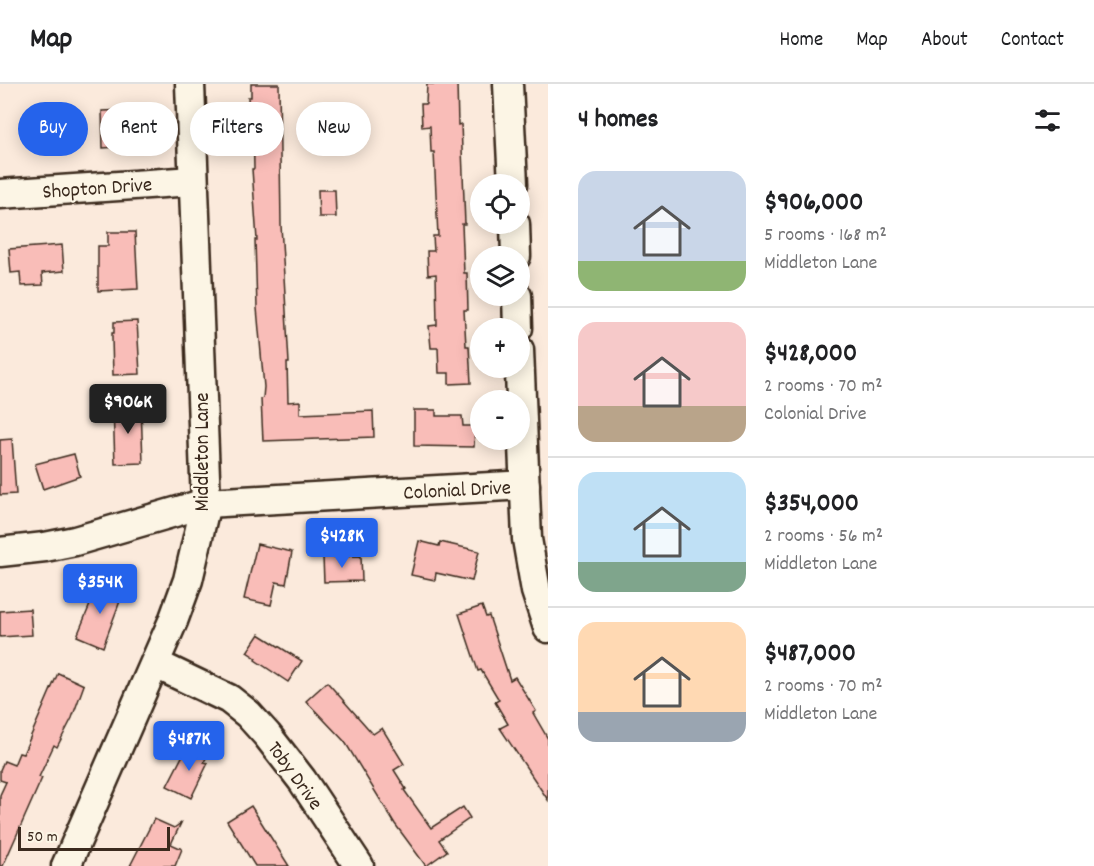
<!DOCTYPE html>
<html lang="en">
<head>
<meta charset="utf-8">
<style>
  body { margin:0; font-family:Dekko,sans-serif; background:#f6f6f6; color:#202124; height:100vh; display:flex; flex-direction:column; font-size:22px; white-space:nowrap }
  * { box-sizing:border-box; margin:0 }
  p { font-size:20px; color:#757577 }
  .icon { flex:none; width:33px; height:33px; fill:none; stroke:currentColor; stroke-width:2; stroke-linecap:round; stroke-linejoin:round }
  .map { position:relative; flex:1; overflow:hidden }
  .details { display:flex; flex-direction:column; background:#fff; width:546px }
  .details>* { flex:none }
  .banner { position:absolute; left:18px; top:18px; width:440px; height:54px; display:flex; gap:12px }
  .buttons { position:absolute; left:470px; top:90px; display:grid; gap:12px }
  .buttons a { display:grid; place-items:center; width:60px; height:60px; border-radius:50%; background:#fff; box-shadow:0 3px 15px #0003; font-size:30px }
  .scale { position:absolute; left:18px; bottom:15px; width:152px; box-sizing:border-box; padding-left:6px; border:3px solid #3b2a1e; border-top:0; font-size:16px; line-height:21px; white-space:nowrap; color:#3b2a1e; -webkit-text-stroke:4px #fcf5e5; paint-order:stroke }
  .price { position:absolute; translate:-50% -51px; padding:0 14px; border-radius:6px; background:#2563eb; color:#fff; font-size:20px; line-height:39px; filter:drop-shadow(0 2px 3px #0008) }
  .price::after { content:''; position:absolute; left:50%; top:36px; width:18px; height:14px; margin-left:-9px; background:inherit; clip-path:polygon(0 0,100% 0,50% 100%) }
  .price.active { background:#222; color:#fff }
  ul { padding:0; list-style:none }
  li { display:flex; align-items:center; gap:18px; height:150px; padding:0 30px }
  li+li { border-top:2px solid #e0e0e0 }
  li span { display:grid; place-items:center; flex:none; width:168px; height:120px; border-radius:18px; color:#555 }
  li>.icon { margin-inline-start:auto }
  span .icon { width:72px; height:72px; fill:#fffc; stroke-width:1 }
  li b { font-size:26px }
  h2 { display:flex; justify-content:space-between; align-items:center; height:72px; padding:0 30px; font-size:26px }
  .tag { padding:0 21px; border-radius:27px; background:#fff; box-shadow:0 3px 15px #0003; font-size:21px; line-height:54px }
  .tag.active { background:#2563eb; color:#fff }
  header { display:flex; align-items:center; gap:36px; box-sizing:border-box; height:84px; padding:0 30px; background:#fff; border-bottom:2px solid #e0e0e0 }
  header strong { font-size:28px }
  nav { display:flex; gap:33px; margin-inline-start:auto; font-size:21px }
  main { display:flex; flex:1; min-height:0 }
  .map>svg:first-child { display:block }
</style>
</head>
<body>
<header>
<strong>Map</strong>
<nav><a>Home</a><a>Map</a><a>About</a><a>Contact</a></nav>
</header>
<main>
<div class="map">
<svg width="548" height="782" viewBox="0 0 548 782">
  <rect width="100%" height="100%" fill="#fbeadc"/>
  <filter id="ink" filterUnits="userSpaceOnUse"><feTurbulence type="fractalNoise" baseFrequency=".0167" numOctaves="2"/><feDisplacementMap in="SourceGraphic" scale="12" xChannelSelector="R" yChannelSelector="G"/><feConvolveMatrix kernelMatrix="1 2 1 2 8 2 1 2 1" color-interpolation-filters="sRGB"/></filter>
  <g filter="url(#ink)">
    <g fill="#f9bdb8" stroke="#3b2a1e" stroke-width="1.5">
      <path d="M251,0H279L281,141L289,279H287L288,318L300,317V330L373,327L374,353L263,357L261,315L263,314L264,303L257,224L255,156H257L252,85H254L253,32H249L248,13H251Z"/>
      <path d="M427,0H457L458,41L461,40L465,140H462L464,189H467L468,226H464L466,262H469L471,299L449,300V289H439L438,264H431L429,242L437,241L436,190L428,191L427,167H434L433,152H438L434,68H431L430,42L422,43L421,20H426Z"/>
      <path d="M129,26V44H133V62L103,64L102,27Z"/>
      <path d="M318,106H335L336,133H319Z"/>
      <path d="M108,148H135L138,205L98,207V162H108Z"/>
      <path d="M62,161L64,187L42,189L43,201L21,202L20,188L11,189L9,165Z"/>
      <path d="M137,237L140,290L113,291L112,254V249H114V238Z"/>
      <path d="M141,322L143,379L115,380L113,323Z"/>
      <path d="M414,326H436V332H462L463,342H475L474,363L414,362Z"/>
      <path d="M12,355L16,410L0,411V356Z"/>
      <path d="M74,370L80,392L43,405L35,380Z"/>
      <path d="M419,457L439,462L440,458L479,467L472,497L436,489L435,496L411,491Z"/>
      <path d="M257,460L292,468L286,500L276,498L271,521L244,515Z"/>
      <path d="M361,472L362,497L324,498L323,473Z"/>
      <path d="M99,499L123,509L103,563L77,552Z"/>
      <path d="M482,522L486,533L489,532L510,596L515,593L536,627L533,629L548,655V716L500,644L508,640L495,618L499,616L481,586L478,587L459,530Z"/>
      <path d="M30,525L32,551L0,553V527Z"/>
      <path d="M259,550L302,577L288,598L255,576L256,574L247,568Z"/>
      <path d="M58,589L84,601L72,634L57,663L54,661L39,693L42,694L3,782H0V711L6,698L0,696V686L4,677L14,681L19,669L23,670Z"/>
      <path d="M327,598L373,650L382,644L404,680L394,686L406,705L404,706L431,744L463,723L470,734L439,756L447,767L426,782L395,740L345,658L306,617Z"/>
      <path d="M188,661L208,670L204,678L208,679L191,714L167,702Z"/>
      <path d="M251,722L289,782H255L227,737Z"/>
      <path d="M154,735L174,744L181,739L171,760L182,765L175,782H130Z"/>
    </g>
    <g fill="none" stroke-linecap="round" stroke-linejoin="round">
      <g stroke="#3b2a1e" stroke-width="33">
        <g id="minor">
          <path d="M508,0L513,100"/>
          <path d="M0,110L193,97"/>
          <path d="M515,140L516,172"/>
          <path d="M517,212L518,244"/>
          <path d="M519,266L527,455L536,507L548,544"/>
          <path d="M0,468L45,463L75,457L206,419L525,401"/>
          <path d="M156,580L229,615L248,630L267,651L302,696L359,782"/>
          <path d="M66,782L173,537L188,496L206,419L190,0"/>
        </g>
      </g>
      <use href="#minor" stroke="#fcf5e5" stroke-width="28"/>
    </g>
  </g>
  <g text-anchor="middle" stroke-width="4.5" stroke-linejoin="round" paint-order="stroke">
    <g font-size="21" fill="#3b2a1e" stroke="#fcf5e5">
      <text transform="translate(97 103) rotate(-4)" y="7">Shopton Drive</text>
      <text transform="translate(201 368) rotate(-90)" y="7">Middleton Lane</text>
      <text transform="translate(457 405) rotate(-3)" y="7">Colonial Drive</text>
      <text transform="translate(296 691) rotate(54)" y="7">Toby Drive</text>
    </g>
  </g>
</svg>
<div class="buttons">
<a><svg class="icon" aria-label="locate" viewBox="0 0 24 24"><circle cx="12" cy="12" r="6"/><path d="M12 2v4M12 18v4M2 12h4M18 12h4"/></svg></a>
<a><svg class="icon" aria-label="layers" viewBox="0 0 24 24"><path d="M12 4l9 5-9 5-9-5zM3 14l9 5 9-5"/></svg></a>
<a>+</a>
<a>−</a>
</div>
<div class="scale">50 m</div>
<b class="price active" style="left:128px;top:351px">$906K</b>
<b class="price" style="left:342px;top:485px">$428K</b>
<b class="price" style="left:100px;top:531px">$354K</b>
<b class="price" style="left:189px;top:688px">$487K</b>
<div class="banner">
<a class="tag active">Buy</a>
<a class="tag">Rent</a>
<a class="tag">Filters</a>
<a class="tag">New</a>
</div>
</div>
<section class="details">
<h2>4 homes<svg class="icon" aria-label="filters" viewBox="0 0 24 24"><path d="M4 7h16M4 17h16"/><circle cx="9" cy="7" r="2"/><circle cx="15" cy="17" r="2"/></svg></h2>
<ul>
<li><span style="background:linear-gradient(#c9d6e8 75%,#8fb573 0)"><svg class="icon" aria-label="home" viewBox="0 0 24 24"><path d="M3 11l9-7 9 7M6 9v11h12V9"/></svg></span><div><b>$906,000</b><p>5 rooms · 168 m²</p><p>Middleton Lane</p></div></li>
<li><span style="background:linear-gradient(#f6c9c9 70%,#b9a48a 0)"><svg class="icon" aria-label="home" viewBox="0 0 24 24"><path d="M3 11l9-7 9 7M6 9v11h12V9"/></svg></span><div><b>$428,000</b><p>2 rooms · 70 m²</p><p>Colonial Drive</p></div></li>
<li><span style="background:linear-gradient(#bfe0f5 75%,#7fa58c 0)"><svg class="icon" aria-label="home" viewBox="0 0 24 24"><path d="M3 11l9-7 9 7M6 9v11h12V9"/></svg></span><div><b>$354,000</b><p>2 rooms · 56 m²</p><p>Middleton Lane</p></div></li>
<li><span style="background:linear-gradient(#ffd9b3 75%,#9aa5b1 0)"><svg class="icon" aria-label="home" viewBox="0 0 24 24"><path d="M3 11l9-7 9 7M6 9v11h12V9"/></svg></span><div><b>$487,000</b><p>2 rooms · 70 m²</p><p>Middleton Lane</p></div></li>
</ul>
</section>
</main>
</body>
</html>
